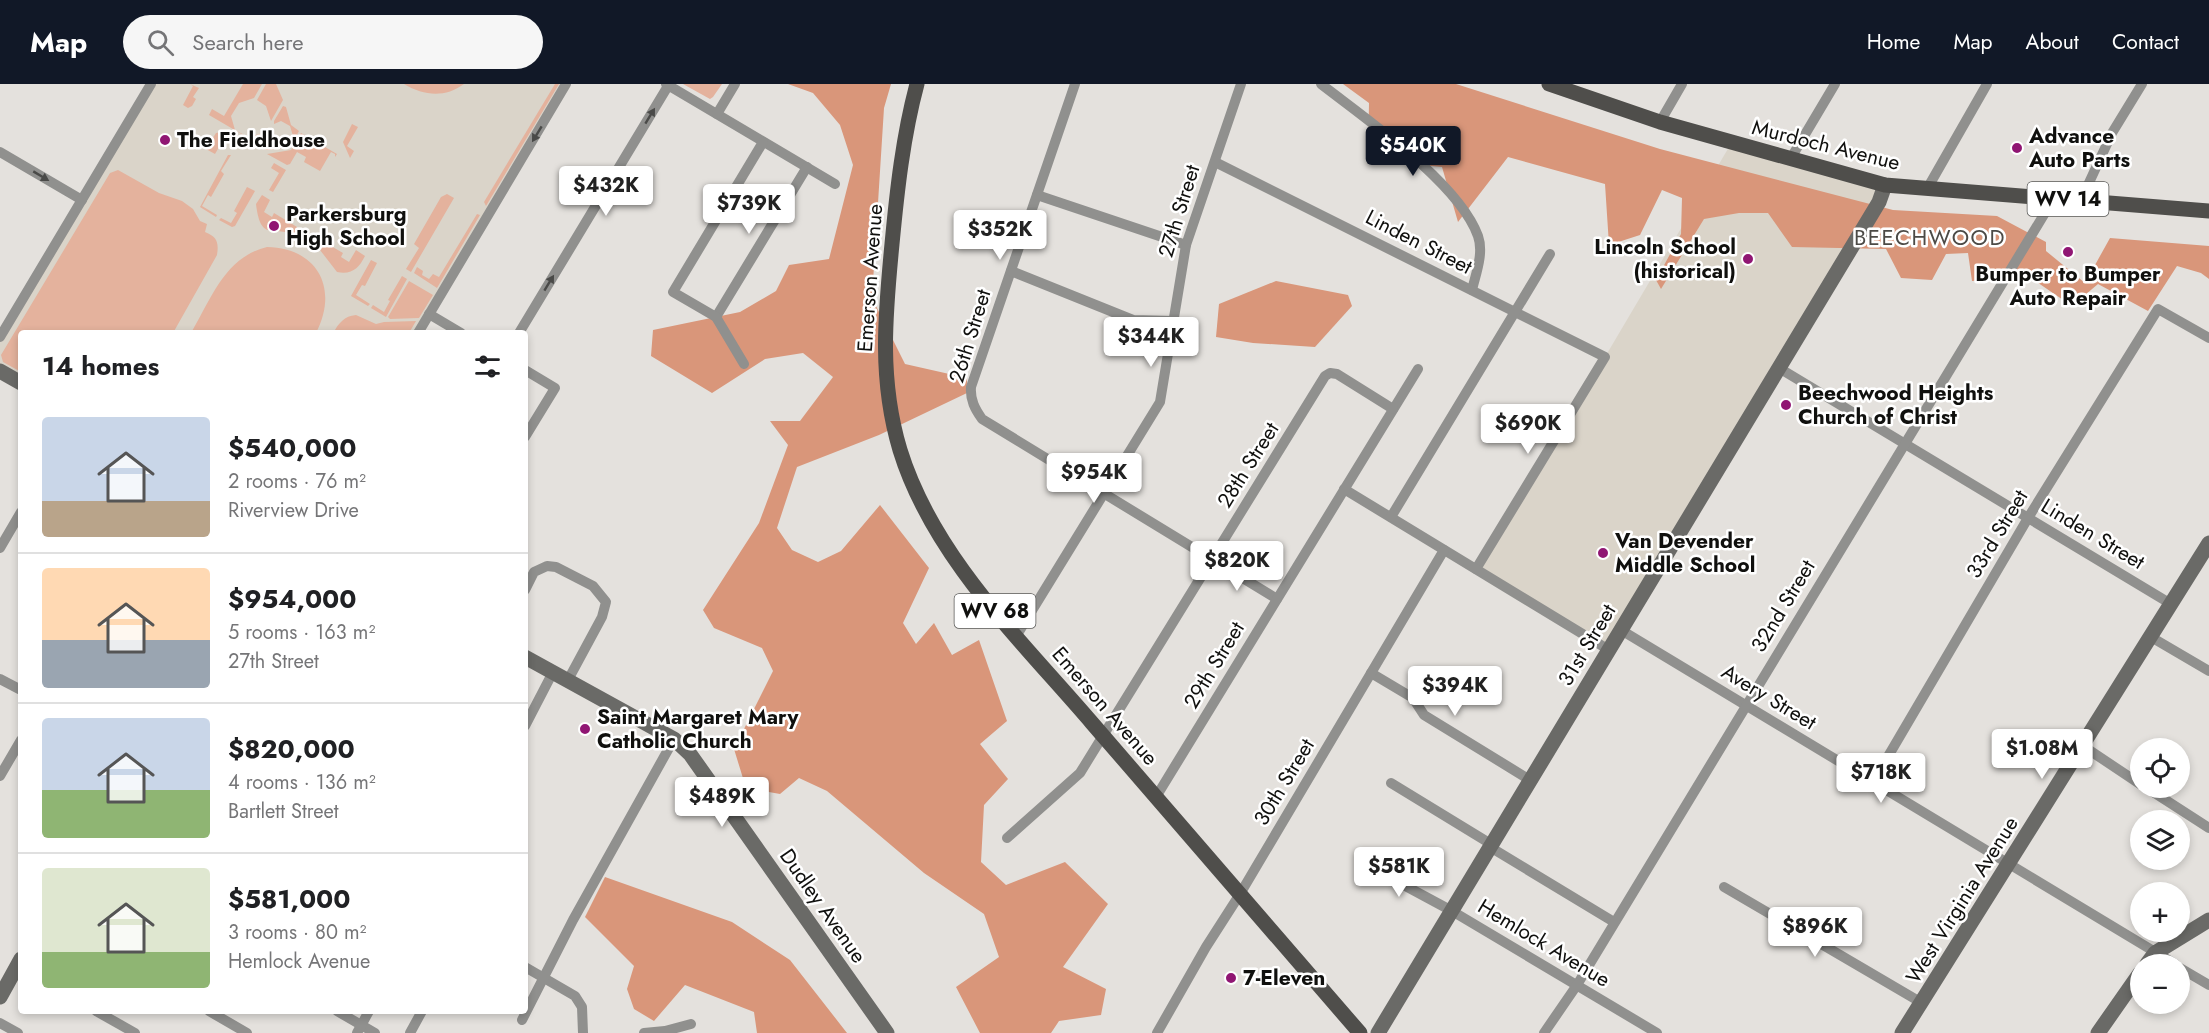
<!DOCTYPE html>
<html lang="en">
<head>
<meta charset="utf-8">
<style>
  body { margin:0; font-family:Jost,sans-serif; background:#f6f6f6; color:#202124; height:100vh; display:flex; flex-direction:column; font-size:22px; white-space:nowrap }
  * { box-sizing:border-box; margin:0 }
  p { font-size:20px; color:#757577 }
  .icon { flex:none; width:33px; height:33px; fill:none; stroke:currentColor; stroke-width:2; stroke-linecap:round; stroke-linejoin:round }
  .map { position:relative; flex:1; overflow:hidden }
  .panel { position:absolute; left:18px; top:246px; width:510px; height:684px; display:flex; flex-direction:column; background:#fff; border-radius:6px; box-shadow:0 3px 9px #0003 }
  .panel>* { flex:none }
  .buttons { position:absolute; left:2130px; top:654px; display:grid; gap:12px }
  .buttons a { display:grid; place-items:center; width:60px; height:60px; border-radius:50%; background:#fff; box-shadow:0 3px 9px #0003; font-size:30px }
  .price { position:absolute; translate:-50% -51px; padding:0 14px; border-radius:6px; background:#fff; color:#222; font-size:20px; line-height:39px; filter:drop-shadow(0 2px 3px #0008) }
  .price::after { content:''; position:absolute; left:50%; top:36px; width:18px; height:14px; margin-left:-9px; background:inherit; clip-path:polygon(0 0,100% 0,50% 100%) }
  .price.active { background:#111827; color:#fff }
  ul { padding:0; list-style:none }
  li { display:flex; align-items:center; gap:18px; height:150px; padding:0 24px }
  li+li { border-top:2px solid #e0e0e0 }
  li span { display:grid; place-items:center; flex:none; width:168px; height:120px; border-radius:6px; color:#555 }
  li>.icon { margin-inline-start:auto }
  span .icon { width:72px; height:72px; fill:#fffc; stroke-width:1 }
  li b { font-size:26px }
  h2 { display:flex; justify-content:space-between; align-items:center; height:72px; padding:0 24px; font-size:26px }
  header { display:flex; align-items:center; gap:36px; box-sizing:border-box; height:84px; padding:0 30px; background:#111827; color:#fff }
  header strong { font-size:28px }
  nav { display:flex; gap:33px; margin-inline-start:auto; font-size:21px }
  .search { width:420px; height:54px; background:#f6f6f6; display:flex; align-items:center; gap:15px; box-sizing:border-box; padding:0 21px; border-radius:33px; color:#757577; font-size:22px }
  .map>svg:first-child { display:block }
</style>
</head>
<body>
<header>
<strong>Map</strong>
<div class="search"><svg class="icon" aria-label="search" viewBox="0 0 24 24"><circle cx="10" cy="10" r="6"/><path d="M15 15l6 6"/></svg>Search here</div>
<nav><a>Home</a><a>Map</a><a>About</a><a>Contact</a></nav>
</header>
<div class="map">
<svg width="2209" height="949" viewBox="0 0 2209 949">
  <rect width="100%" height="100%" fill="#e4e1dd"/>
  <g fill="#dad4c9">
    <path d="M151,0H566L418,249H21V299L0,287V253Z"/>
    <path d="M1732,58L1885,101L1609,566L1476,485L1605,273Z"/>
  </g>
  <g fill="#e4b29d">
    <path d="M190,0L199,4L193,13L196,15L192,22L188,24L183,21L193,2Z"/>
    <path d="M243,0H262L254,14L239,19L231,32L235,46L248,53L263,49L257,59L209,31L212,25L224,32Z"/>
    <path d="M266,0H276L283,16L271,37L266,22L257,16Z"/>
    <path d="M404,0H464C445,14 424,12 404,0Z"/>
    <path d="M555,0H559L486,122L484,118Z"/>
    <path d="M683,0H722L713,13L710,15Z"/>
    <path d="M283,22L286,23L291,41L299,47L290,63L267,66L263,65V58L267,51L269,59L278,64L288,61L293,52L290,42L281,37L274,40V37Z"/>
    <path d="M352,40L358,43L347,62L354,67L350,74L343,58Z"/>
    <path d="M221,48L226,51L215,70L206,65L216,49Z"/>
    <path d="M301,49L337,70L335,73V70L331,68L320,87L304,78L306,73L297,68L290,80L287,81L267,70L291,66Z"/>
    <path d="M228,71H231L221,87L224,90L211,113L208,111L202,122L217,131L216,133L200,123Z"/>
    <path d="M274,79L286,86L273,108L269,106L279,89L271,84Z"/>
    <path d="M118,86L159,109L182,117L193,125L200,137L207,140L205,148C217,153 219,158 217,171L173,249H21V288L3,278L1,271L110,89Z"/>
    <path d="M247,103L255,107L235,142L232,143L219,136L221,134L231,139L237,129L234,127Z"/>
    <path d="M447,110L454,114L411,188L406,185L419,164L414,160L441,113Z"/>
    <path d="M262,111L270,116L264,128L272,133L274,129L297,143V146L300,148L304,147L301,153C274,139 261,161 256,120Z"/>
    <path d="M477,130L480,131L437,204L414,189L417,183L423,187L422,191L429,195L433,190L439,193Z"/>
    <path d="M313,154L316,157L319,155L343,169L341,173L349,178L356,166L365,172C359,184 352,191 337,188L320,166L313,160Z"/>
    <path d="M267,163C318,164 339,205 316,249H191C211,215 225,173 267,163Z"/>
    <path d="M371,176L377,179L365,202L362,201L356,211L370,220L368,222L351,212Z"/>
    <path d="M402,192L407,195L386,233L371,224L373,221L384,228L390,217L388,216Z"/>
    <path d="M409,197L433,211L419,234L390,235L388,233Z"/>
    <path d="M356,231L376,240L384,238L416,237L409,249H333C339,239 344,232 356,231Z"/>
  </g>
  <g fill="#d9967a">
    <path d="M788,0H891L884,24L872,214L905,280L967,294V309L879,351L797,383L777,444L792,466L818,478L841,467L880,421L929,484L903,539L916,560L934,539L952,571L979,556L1007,637L980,660L1008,695L984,721L981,778L1006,801L1065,778L1108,820L1063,883L1106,905L1101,931L1059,937L1051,949H980L956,903L999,873L984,830L924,789L827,707L799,694L780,710L746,704L734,665L773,587L762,564L714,544L703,526L759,439L788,361L770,337H800L833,293L803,269L765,275L712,309L651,272L653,246L740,228L776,207L789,181L829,175L853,81L840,41L813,9Z"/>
    <path d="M1343,0H1456L1660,65L1893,126L1997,132L2046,158V167L2085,199L2110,154L2209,162V195L2201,189L2177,182L2148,227L2098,200L2072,222L2028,192L1972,197L1968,169L1946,170L1932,196L1901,194L1886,165L1792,163L1768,129H1739L1704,135L1661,205L1656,196L1681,150L1682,114L1662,106L1640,151L1609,161L1605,100L1508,73L1458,138L1442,83L1368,76L1369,19Z"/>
    <path d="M1276,197L1348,211L1352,222L1315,263L1253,259L1216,253L1219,220Z"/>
    <path d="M605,793L732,838L790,876L847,949H757L754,928L685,901L654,937L634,925L627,905L634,882L585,833Z"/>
  </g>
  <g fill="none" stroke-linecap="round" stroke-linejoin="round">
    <g stroke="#90908e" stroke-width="10">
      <path d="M666,0L835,100"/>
      <path d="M1075,0L971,303C970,316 975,325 982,335L1277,515"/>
      <path d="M1321,0C1366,35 1459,99 1478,152C1484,169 1476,189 1472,206"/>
      <path d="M717,30L735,0"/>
      <path d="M1660,38L1682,0"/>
      <path d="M0,68L82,116"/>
      <path d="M1791,74L1835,0"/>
      <path d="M1215,78L1605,273L1476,485"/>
      <path d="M1927,105L1987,0"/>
      <path d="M1037,111L1186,161"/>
      <path d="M2081,116L2112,49L2142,0"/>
      <path d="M1011,187L1133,236L1173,237"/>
      <path d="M429,230L461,249"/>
      <path d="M716,233L807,83"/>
      <path d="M418,249L566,0"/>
      <path d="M519,249L668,2"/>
      <path d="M0,253L151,0"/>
      <path d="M744,280L716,233L673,208L763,58"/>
      <path d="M1779,284L2171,520"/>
      <path d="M525,286L555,304L525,353"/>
      <path d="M1344,405L1609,566"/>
      <path d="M1391,433L1550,170"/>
      <path d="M0,464L21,428"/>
      <path d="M525,506L534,488L547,482L556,483L593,502L606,518L602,533L568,596"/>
      <path d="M1621,546L2175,880"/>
      <path d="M1017,551L1160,318L1186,161L1241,0"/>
      <path d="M2151,553L2209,587"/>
      <path d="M1371,589L1413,614L1424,631L1530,696"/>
      <path d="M0,595L21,606"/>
      <path d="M525,642L553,588"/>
      <path d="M2083,662L2140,700"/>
      <path d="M0,692L21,656"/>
      <path d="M1873,698L2028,434L2158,225L2209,254"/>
      <path d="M1391,699L1486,757L1490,763L1614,838"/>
      <path d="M2147,704L2209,744"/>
      <path d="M1156,713L1418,285"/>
      <path d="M1007,754L1080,689L1325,292L1330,289L1337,290L1393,325"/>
      <path d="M1387,782L1386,789L1387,792L1452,827L1657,949"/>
      <path d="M1724,803L1922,919"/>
      <path d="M525,883L575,912L582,923L583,949"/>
      <path d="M2180,884L2209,901"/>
      <path d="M96,927L135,949"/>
      <path d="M209,927L247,949"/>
      <path d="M337,927L375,949"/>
      <path d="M522,936L573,836L674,655"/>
      <path d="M0,939L18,949"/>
      <path d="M357,949L369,927"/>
      <path d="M410,949L422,927"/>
      <path d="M644,949L665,947L691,940"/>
      <path d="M1157,949L1206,863L1240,810L1444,466"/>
      <path d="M1544,949L1577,901L2054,114"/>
    </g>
    <g stroke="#6a6a67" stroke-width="15">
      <path d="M0,287L21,299"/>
      <path d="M525,573L674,655L690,670L887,949"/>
      <path d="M2147,880L2155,869L2209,836"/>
      <path d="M0,913L21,875"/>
      <path d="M1378,949L1879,118L1885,101"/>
      <path d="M1902,949L2209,459"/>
      <path d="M2098,949L2140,889"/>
    </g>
    <g stroke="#4f4e4b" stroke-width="15">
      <path d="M917,0C903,52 897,107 892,160C885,232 879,296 900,366C933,473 1021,556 1092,639C1181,743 1271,846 1360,949"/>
      <path d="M1549,0L1660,38L1885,101L2209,127"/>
    </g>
  </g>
  <defs><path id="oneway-solid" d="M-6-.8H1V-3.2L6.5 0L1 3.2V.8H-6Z" transform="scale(1.5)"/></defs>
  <g fill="#4a4a48">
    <use href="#oneway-solid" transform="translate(650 32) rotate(-59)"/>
    <use href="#oneway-solid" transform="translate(537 50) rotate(121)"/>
    <use href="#oneway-solid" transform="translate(41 92) rotate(31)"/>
    <use href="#oneway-solid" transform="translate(549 199) rotate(-59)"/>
  </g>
  <g fill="#901673" stroke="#fff" stroke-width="2">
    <circle cx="165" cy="56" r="6"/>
    <circle cx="2017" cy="64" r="6"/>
    <circle cx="274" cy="142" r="6"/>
    <circle cx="2068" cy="168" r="6"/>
    <circle cx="1748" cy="175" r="6"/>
    <circle cx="1786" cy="321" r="6"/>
    <circle cx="1603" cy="469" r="6"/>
    <circle cx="585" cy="645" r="6"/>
    <circle cx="1231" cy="894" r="6"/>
  </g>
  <g text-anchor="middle" stroke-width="5" stroke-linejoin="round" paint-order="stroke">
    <g fill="#fff" stroke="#585856" stroke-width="1.5">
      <rect x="2027.5" y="98" width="81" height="34" rx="4.5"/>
      <rect x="954.5" y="510" width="81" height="34" rx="4.5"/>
    </g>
    <g font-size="20" font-weight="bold" fill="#10100e">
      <text x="2068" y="122">WV 14</text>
      <text x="995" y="534">WV 68</text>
    </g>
    <g font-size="21" font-weight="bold" fill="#10100e" stroke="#fff" text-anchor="start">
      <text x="2029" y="59">Advance<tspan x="2029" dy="24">Auto Parts</tspan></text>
      <text x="177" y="63">The Fieldhouse</text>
      <text x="286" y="137">Parkersburg<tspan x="286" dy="24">High School</tspan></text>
      <text x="1736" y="170" text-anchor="end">Lincoln School<tspan x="1736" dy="24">(historical)</tspan></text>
      <text x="2068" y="197" text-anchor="middle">Bumper to Bumper<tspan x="2068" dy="24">Auto Repair</tspan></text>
      <text x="1798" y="316">Beechwood Heights<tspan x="1798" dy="24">Church of Christ</tspan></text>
      <text x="1615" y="464">Van Devender<tspan x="1615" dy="24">Middle School</tspan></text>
      <text x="597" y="640">Saint Margaret Mary<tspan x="597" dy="24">Catholic Church</tspan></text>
      <text x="1243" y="901">7-Eleven</text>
    </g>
    <g font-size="21" fill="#10100e" stroke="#fff">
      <text transform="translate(1826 61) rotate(14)" y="7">Murdoch Avenue</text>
      <text transform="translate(1179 127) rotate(-73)" y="7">27th Street</text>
      <text transform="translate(1419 158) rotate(27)" y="7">Linden Street</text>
      <text transform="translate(870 194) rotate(-86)" y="7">Emerson Avenue</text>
      <text transform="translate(970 252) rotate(-73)" y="7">26th Street</text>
      <text transform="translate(1248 381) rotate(-58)" y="7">28th Street</text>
      <text transform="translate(1997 450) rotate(-59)" y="7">33rd Street</text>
      <text transform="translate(2093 450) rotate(31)" y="7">Linden Street</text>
      <text transform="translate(1783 522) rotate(-59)" y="7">32nd Street</text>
      <text transform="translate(1587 561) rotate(-59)" y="7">31st Street</text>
      <text transform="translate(1214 581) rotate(-59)" y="7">29th Street</text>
      <text transform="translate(1769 613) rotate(31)" y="7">Avery Street</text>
      <text transform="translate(1105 622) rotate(49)" y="7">Emerson Avenue</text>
      <text transform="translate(1284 698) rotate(-59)" y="7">30th Street</text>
      <text transform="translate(1962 816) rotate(-58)" y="7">West Virginia Avenue</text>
      <text transform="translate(823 822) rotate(55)" y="7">Dudley Avenue</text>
      <text transform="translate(1544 859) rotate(31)" y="7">Hemlock Avenue</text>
    </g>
    <g font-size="22" letter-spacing="1.5" fill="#4c4a46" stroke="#fff">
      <text x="1930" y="161">BEECHWOOD</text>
    </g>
  </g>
</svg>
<div class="buttons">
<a><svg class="icon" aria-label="locate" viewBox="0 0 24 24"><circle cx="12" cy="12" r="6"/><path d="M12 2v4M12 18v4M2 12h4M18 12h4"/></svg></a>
<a><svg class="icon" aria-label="layers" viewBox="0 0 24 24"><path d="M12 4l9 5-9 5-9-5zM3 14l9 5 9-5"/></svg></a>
<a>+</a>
<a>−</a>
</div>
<b class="price active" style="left:1413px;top:93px">$540K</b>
<b class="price" style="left:606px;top:133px">$432K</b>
<b class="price" style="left:749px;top:151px">$739K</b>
<b class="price" style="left:1000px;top:177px">$352K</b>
<b class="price" style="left:1151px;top:284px">$344K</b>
<b class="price" style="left:1528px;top:371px">$690K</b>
<b class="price" style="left:1094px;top:420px">$954K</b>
<b class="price" style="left:1237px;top:508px">$820K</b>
<b class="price" style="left:1455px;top:633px">$394K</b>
<b class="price" style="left:2042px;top:696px">$1.08M</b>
<b class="price" style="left:1881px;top:720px">$718K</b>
<b class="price" style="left:722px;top:744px">$489K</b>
<b class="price" style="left:1399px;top:814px">$581K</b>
<b class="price" style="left:1815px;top:874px">$896K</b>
<section class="panel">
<h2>14 homes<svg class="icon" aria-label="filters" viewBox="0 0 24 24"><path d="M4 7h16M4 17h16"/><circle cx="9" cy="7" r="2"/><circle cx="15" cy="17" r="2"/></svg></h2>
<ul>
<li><span style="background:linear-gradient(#c9d6e8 70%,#b9a48a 0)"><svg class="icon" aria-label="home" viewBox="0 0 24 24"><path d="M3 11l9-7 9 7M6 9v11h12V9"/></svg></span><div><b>$540,000</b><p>2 rooms · 76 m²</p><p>Riverview Drive</p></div></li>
<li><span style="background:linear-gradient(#ffd9b3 60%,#9aa5b1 0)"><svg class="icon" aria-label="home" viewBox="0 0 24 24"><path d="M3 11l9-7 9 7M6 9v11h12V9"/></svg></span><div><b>$954,000</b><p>5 rooms · 163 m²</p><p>27th Street</p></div></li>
<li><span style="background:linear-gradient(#c9d6e8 60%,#8fb573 0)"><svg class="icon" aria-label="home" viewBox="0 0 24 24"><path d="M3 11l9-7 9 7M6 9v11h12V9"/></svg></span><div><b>$820,000</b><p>4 rooms · 136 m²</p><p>Bartlett Street</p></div></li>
<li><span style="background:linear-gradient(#dfe7d0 70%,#8fb573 0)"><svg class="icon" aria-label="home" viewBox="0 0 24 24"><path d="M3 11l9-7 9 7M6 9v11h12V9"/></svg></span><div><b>$581,000</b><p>3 rooms · 80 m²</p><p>Hemlock Avenue</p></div></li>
</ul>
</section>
</div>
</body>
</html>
